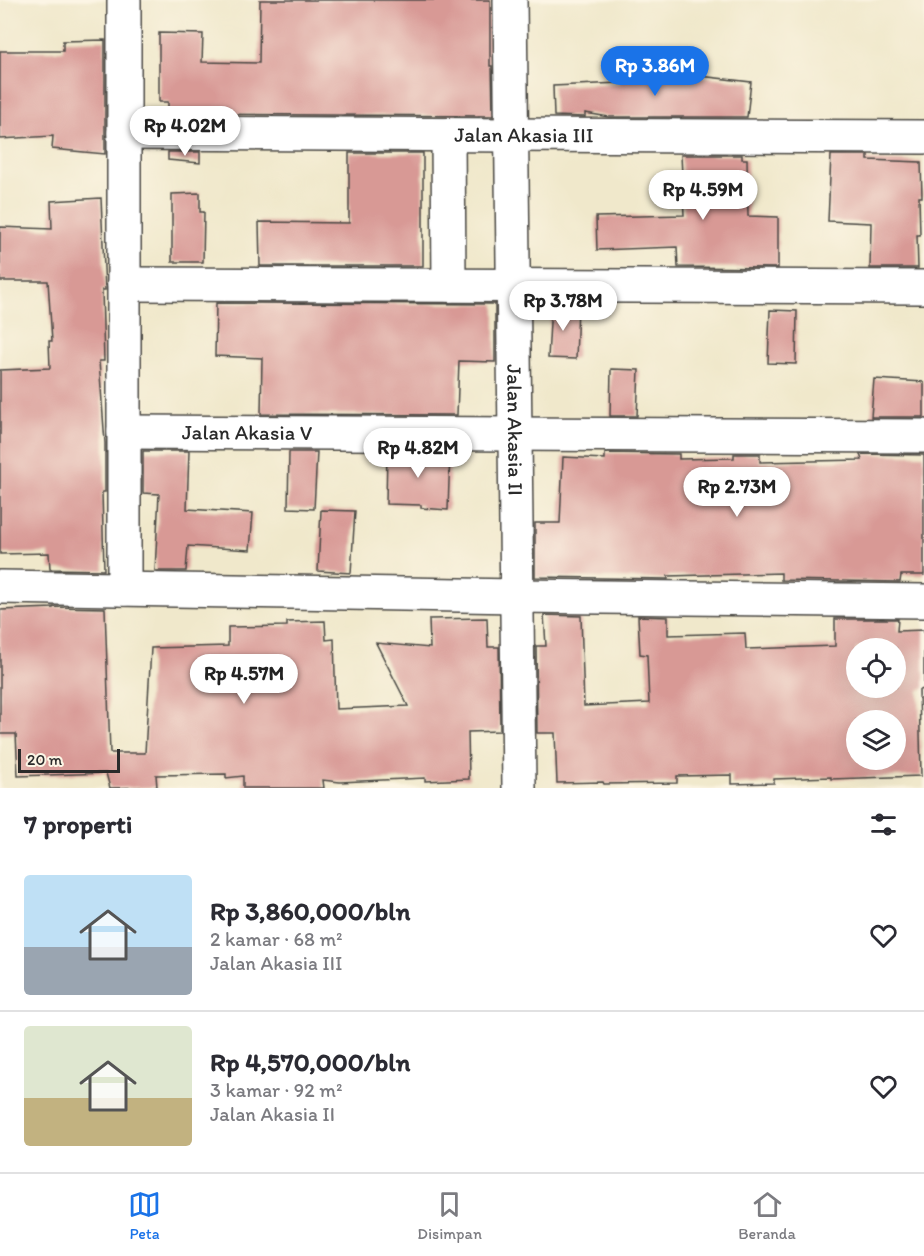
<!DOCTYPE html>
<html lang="id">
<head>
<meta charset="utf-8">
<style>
  body { margin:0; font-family:Itim,sans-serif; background:#f7f7f7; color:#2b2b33; height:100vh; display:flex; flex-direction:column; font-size:22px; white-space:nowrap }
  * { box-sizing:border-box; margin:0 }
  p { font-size:20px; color:#7c7c81 }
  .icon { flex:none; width:33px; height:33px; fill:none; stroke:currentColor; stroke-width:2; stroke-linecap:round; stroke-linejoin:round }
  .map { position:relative; height:788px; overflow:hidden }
  .sheet { display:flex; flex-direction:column; background:#fff; flex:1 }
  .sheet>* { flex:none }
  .fabs { position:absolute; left:846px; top:638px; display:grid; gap:12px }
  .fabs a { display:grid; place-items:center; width:60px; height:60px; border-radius:50%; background:#fff; box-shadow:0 6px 24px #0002; font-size:30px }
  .scale { position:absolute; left:18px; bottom:15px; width:102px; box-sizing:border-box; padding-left:6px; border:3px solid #2b2b2b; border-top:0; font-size:16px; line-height:21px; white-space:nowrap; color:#2b2b2b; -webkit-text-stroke:4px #fcf5e5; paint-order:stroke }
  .price { position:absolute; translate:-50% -51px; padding:0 14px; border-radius:21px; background:#fff; color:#222; font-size:20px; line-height:39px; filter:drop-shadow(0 2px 3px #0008) }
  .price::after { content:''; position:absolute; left:50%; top:36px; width:18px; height:14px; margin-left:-9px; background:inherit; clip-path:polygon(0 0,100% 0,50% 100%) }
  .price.active { background:#1a73e8; color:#fff }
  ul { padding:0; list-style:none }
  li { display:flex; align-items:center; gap:18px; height:150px; padding:0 24px }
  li+li { border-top:2px solid #e1e1e2 }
  li span { display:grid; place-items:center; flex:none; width:168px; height:120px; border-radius:6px; color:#555 }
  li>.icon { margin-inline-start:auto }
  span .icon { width:72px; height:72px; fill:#fffc; stroke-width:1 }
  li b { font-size:26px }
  h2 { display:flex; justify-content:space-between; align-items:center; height:72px; padding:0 24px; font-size:26px }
  .tabs { display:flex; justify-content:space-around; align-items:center; height:84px; border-top:2px solid #e1e1e2; background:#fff; font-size:16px; color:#7c7c81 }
  .tabs a { display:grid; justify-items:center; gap:3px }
  .tabs .active { color:#1a73e8 }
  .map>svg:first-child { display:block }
</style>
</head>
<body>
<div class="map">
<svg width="924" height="788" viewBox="0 0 924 788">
  <rect width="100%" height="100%" fill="#fcf5e5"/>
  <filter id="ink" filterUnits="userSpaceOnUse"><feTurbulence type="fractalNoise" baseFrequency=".0167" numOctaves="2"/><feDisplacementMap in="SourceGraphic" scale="12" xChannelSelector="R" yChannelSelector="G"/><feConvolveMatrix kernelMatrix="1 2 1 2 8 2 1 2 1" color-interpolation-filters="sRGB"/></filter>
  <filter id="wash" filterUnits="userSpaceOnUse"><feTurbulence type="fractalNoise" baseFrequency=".008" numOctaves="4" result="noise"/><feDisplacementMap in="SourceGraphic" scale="24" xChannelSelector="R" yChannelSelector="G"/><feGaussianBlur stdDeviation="1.35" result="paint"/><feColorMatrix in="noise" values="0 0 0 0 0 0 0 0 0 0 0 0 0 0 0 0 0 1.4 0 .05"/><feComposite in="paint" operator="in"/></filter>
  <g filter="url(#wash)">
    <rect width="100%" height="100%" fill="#f0e8cb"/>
    <g id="blocks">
      <g fill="#d89995" fill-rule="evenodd">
        <path d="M260,0H490V66H492L493,116L168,114V102H159V33L203,34L202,62L259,63Z"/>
        <path d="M105,40V154L52,149L53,136L0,139V51H63V41Z"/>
        <path d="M622,67L751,82L747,117H609L585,113V117L554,116L553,86L620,83Z"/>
        <path d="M168,152H200V163L168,160Z"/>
        <path d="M349,153H423V266H260L259,222L349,223Z"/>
        <path d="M681,155H742V159H747L748,216L778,217V268L678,267L677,247L597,250L596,217L684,215Z"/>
        <path d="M831,155H868V160L921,162L922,197H919L920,235H917L918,268H870L871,223L828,221Z"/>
        <path d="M200,193V212H204L203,262H172V194Z"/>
        <path d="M101,198L105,290H102L104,361H99L105,443V492H102L104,570L50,569L49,553L0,554V370L50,368L49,341H52L48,281H0V227L52,229L51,201Z"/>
        <path d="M216,303L495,304V362L459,361L457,415L261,414L262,358L215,356Z"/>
        <path d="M551,305L578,306L576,359L548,358Z"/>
        <path d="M770,310L797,311L796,364L768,363Z"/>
        <path d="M611,369L639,370L637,416H610Z"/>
        <path d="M874,379L924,382V417H871Z"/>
        <path d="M143,451H189L187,509L253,513L250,550L188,546L186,571H155L159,494L143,493Z"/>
        <path d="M289,452H317L314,509L288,508Z"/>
        <path d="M387,452H450L448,510L421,508V505L386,504Z"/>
        <path d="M605,453L679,454V459L734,458V454H760V462L862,460L860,454L924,455V575H901L900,582L781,580V573L668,576V579L535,577V523H560L563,457L605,459Z"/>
        <path d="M321,510L355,511L351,573L318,571Z"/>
        <path d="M53,607L105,608L110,753H145L151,648L228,646V627L287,626V622L325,621L326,640L334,639L336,709L408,706L376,643L430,648L429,619L487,618L488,647H499L500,731L468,732L469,779L425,781V778L340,782L323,780L324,788H243V776L226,778V774L156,775L157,787L110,788L106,773L18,776L16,734H0V610L53,608Z"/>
        <path d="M544,615L581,616L584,706L649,703L647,655L640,654L638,616L668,617V635L745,633L746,649L835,646V619H898L897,631L924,630V689L919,690L921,776L831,779V777L774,779V783L732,784V775L677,776V783L604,784L603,782L557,783L555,733H537L536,646H546ZM856,648H896V687H856ZM856,720H896V759H856Z"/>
      </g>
    </g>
  </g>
  <g filter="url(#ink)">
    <use href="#blocks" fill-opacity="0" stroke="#494743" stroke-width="1.5"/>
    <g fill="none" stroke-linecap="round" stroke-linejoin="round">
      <g stroke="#494743" stroke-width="36">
        <g id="minor">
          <path d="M124,0V589"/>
          <path id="s1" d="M510,0L519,788"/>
          <path id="s2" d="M124,133L924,137"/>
          <path d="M448,135L449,285"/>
          <path d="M124,284L924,287"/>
          <path id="s3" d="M124,432L924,436"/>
          <path d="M0,587L517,596L924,601"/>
        </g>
      </g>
      <use href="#minor" stroke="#fff" stroke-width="33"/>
    </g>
  </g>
  <g text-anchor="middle" stroke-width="4.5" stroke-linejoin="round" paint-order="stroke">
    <g font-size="21" fill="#2b2b2b" stroke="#fcf5e5">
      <text dy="7" stroke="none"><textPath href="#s2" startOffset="400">Jalan Akasia III</textPath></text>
      <text dy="7" stroke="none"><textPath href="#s1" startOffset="430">Jalan Akasia II</textPath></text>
      <text dy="7" stroke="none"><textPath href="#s3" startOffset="123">Jalan Akasia V</textPath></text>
    </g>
  </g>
</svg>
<div class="fabs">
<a><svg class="icon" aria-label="locate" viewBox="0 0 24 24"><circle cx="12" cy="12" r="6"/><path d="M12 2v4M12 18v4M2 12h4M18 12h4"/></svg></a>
<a><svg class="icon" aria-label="layers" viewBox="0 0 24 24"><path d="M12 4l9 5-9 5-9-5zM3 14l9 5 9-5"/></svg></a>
</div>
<div class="scale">20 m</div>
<b class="price active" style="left:655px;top:97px">Rp 3.86M</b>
<b class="price" style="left:185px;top:157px">Rp 4.02M</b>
<b class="price" style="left:703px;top:221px">Rp 4.59M</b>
<b class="price" style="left:563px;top:332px">Rp 3.78M</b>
<b class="price" style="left:418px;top:479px">Rp 4.82M</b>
<b class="price" style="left:737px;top:518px">Rp 2.73M</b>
<b class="price" style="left:244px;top:705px">Rp 4.57M</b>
</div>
<section class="sheet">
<h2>7 properti<svg class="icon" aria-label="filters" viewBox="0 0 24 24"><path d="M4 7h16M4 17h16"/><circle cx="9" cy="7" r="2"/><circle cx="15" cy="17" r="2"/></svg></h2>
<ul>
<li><span style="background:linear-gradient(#bfe0f5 60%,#9aa5b1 0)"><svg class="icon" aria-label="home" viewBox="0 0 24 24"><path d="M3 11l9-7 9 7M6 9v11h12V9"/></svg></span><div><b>Rp 3,860,000/bln</b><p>2 kamar · 68 m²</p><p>Jalan Akasia III</p></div><svg class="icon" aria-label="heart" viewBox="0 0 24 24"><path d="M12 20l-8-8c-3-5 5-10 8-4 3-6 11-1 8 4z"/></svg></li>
<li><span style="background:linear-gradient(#dfe7d0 60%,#c2b280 0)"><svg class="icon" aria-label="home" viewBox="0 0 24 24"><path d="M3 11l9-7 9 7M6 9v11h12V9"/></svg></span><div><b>Rp 4,570,000/bln</b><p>3 kamar · 92 m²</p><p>Jalan Akasia II</p></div><svg class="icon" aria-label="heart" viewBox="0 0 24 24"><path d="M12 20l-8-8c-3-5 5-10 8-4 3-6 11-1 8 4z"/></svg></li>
</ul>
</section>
<nav class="tabs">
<a class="active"><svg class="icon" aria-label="map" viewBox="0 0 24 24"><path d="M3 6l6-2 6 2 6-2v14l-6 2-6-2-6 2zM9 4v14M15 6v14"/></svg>Peta</a>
<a><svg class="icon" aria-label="saved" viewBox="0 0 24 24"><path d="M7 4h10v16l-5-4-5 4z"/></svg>Disimpan</a>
<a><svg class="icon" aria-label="home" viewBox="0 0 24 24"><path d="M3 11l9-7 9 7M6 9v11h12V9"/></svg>Beranda</a>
</nav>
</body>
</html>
